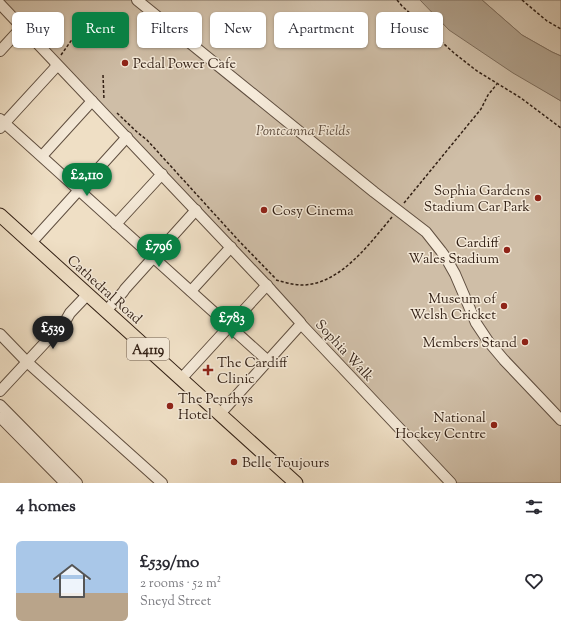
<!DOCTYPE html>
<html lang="en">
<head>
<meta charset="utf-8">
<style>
  body { margin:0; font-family:"Sorts Mill Goudy",serif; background:#f2f2f3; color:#2b2b33; height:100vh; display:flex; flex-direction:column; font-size:15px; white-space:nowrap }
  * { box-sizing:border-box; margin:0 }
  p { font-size:13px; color:#7c7c81 }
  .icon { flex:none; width:22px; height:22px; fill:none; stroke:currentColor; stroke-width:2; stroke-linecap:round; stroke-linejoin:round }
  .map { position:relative; height:483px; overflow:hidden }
  .details { display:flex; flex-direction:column; background:#fff; flex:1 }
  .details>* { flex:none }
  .banner { position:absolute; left:12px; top:12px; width:537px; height:36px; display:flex; gap:8px }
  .price { position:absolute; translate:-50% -34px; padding:0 9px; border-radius:14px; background:#0b8043; color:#fff; font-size:13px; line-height:26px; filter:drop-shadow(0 1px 2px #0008) }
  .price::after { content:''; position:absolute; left:50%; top:24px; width:12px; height:9px; margin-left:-6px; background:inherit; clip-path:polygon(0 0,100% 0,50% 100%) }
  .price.on { background:#222; color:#fff }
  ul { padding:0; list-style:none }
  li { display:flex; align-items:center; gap:12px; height:100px; padding:0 16px }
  li span { display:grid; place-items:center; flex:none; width:112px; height:80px; border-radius:6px; color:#555 }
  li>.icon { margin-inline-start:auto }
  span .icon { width:48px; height:48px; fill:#fffc; stroke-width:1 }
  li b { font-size:17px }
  h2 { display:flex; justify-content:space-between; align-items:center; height:48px; padding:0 16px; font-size:17px }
  .pill { padding:0 14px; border-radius:6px; background:#fff; box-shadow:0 1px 3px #0004; font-size:14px; line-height:36px }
  .pill.on { background:#0b8043; color:#fff }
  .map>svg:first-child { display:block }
</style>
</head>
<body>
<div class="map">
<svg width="561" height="483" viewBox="0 0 561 483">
  <rect width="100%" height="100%" fill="#efdfc5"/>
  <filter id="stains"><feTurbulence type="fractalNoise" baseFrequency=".005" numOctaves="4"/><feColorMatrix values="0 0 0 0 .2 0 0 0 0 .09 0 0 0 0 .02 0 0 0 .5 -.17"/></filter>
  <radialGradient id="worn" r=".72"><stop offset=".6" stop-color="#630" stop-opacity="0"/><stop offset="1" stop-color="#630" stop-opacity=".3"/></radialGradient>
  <g fill="#cfbea7" stroke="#806e5e">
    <path d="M0,0H427L540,88L561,101V483H457Z"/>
    <path d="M482,0H561V56L552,52L522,35Z"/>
  </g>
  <path fill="#ae9e89" stroke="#7c6b5a" d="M420,0H482L522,35L552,52L561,56V101L513,73L449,30Z"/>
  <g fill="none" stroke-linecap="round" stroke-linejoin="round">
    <g stroke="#604f40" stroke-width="12">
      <g id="minor">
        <path d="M137,0L374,192L426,232L441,251L446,258L455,274L476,323L488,341L504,360L561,420"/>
        <path d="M0,4L271,290L300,322L301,324L451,483"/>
        <path d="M0,51L22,27"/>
        <path d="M0,119L268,361"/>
        <path d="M0,128L55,68L56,64"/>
        <path d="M42,156L92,101"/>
        <path d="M116,224L162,174"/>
        <path d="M31,243L127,137"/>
        <path d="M191,291L231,247"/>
        <path d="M106,311L123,292L125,289L196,210"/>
        <path d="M0,334L27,362L162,483"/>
        <path d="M181,379L267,285"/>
        <path d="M0,391L66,320L70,313L88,294"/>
        <path d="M0,405L77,483"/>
        <path d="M220,414L301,324"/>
        <path d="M0,417L65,483"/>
      </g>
    </g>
    <g stroke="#311f14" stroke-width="15">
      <path id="major" d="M0,215L296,483"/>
    </g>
    <g stroke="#311f14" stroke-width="1.5" stroke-dasharray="3 2" stroke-linecap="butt">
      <path d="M397,0L402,6L454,53L477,71L521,98L561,128"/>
      <path d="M522,0L547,21L561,29"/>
      <path d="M61,55L78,31"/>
      <path d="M103,75L104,100"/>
      <path d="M117,113L138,133L147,140L239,241L276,279"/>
      <path d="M404,203L481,109L488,95L497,84"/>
      <path d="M276,280C284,282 293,285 302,285C340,285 370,243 392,217"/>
    </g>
    <use href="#minor" stroke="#f5ead9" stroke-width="10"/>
    <use href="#major" stroke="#efdfc5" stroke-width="13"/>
  </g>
  <g fill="#8f2418" stroke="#f5ead9" stroke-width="1.5">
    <circle cx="125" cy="63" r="4"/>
    <circle cx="538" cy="198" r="4"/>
    <circle cx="264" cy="210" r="4"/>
    <circle cx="507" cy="250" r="4"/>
    <circle cx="504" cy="306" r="4"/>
    <circle cx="525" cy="342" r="4"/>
    <path d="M206 364h4v4h4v4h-4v4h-4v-4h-4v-4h4z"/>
    <circle cx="170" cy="406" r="4"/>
    <circle cx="494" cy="425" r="4"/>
    <circle cx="234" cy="462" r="4"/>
  </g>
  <g text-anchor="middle" stroke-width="3" stroke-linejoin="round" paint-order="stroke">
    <rect fill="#f5ead9" stroke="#6c5c4f" stroke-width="1" x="127" y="338" width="42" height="22" rx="3"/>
    <g font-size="13" font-weight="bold" fill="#311f14">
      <text x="148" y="354">A4119</text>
    </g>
    <g font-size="14" fill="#311f14" stroke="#f5ead9" text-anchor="start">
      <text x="133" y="68">Pedal Power Cafe</text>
      <text x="530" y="195" text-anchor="end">Sophia Gardens<tspan x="530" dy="16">Stadium Car Park</tspan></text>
      <text x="272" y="215">Cosy Cinema</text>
      <text x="499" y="247" text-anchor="end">Cardiff<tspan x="499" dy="16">Wales Stadium</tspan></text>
      <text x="496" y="303" text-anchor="end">Museum of<tspan x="496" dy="16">Welsh Cricket</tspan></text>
      <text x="517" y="347" text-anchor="end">Members Stand</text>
      <text x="217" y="367">The Cardiff<tspan x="217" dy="16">Clinic</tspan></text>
      <text x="178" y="403">The Penrhys<tspan x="178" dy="16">Hotel</tspan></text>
      <text x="486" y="422" text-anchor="end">National<tspan x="486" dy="16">Hockey Centre</tspan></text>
      <text x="242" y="467">Belle Toujours</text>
    </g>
    <g font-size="14" font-style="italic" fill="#604f40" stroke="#f5ead9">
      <text x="303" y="135">Pontcanna Fields</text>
    </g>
    <g font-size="14" fill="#311f14" stroke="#f5ead9">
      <text transform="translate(105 289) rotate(42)" y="5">Cathedral Road</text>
      <text transform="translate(345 350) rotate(47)" y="5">Sophia Walk</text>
    </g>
  </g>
  <rect width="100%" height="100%" filter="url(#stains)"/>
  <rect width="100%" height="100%" fill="url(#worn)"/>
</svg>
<b class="price" style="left:87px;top:197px">£2,110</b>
<b class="price" style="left:159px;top:268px">£796</b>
<b class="price" style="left:232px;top:340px">£783</b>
<b class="price on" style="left:53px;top:350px">£539</b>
<div class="banner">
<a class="pill">Buy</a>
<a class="pill on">Rent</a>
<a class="pill">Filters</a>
<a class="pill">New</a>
<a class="pill">Apartment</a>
<a class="pill">House</a>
</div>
</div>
<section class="details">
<h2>4 homes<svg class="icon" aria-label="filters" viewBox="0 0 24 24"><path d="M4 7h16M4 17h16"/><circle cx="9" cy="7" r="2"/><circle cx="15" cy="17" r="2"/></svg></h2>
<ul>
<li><span style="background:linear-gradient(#a9c7e8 65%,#b9a48a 0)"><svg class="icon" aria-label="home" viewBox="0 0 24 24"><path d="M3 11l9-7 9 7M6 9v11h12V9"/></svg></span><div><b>£539/mo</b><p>2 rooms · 52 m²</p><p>Sneyd Street</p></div><svg class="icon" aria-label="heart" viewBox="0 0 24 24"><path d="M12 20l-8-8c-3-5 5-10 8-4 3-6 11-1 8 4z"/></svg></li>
</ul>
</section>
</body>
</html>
